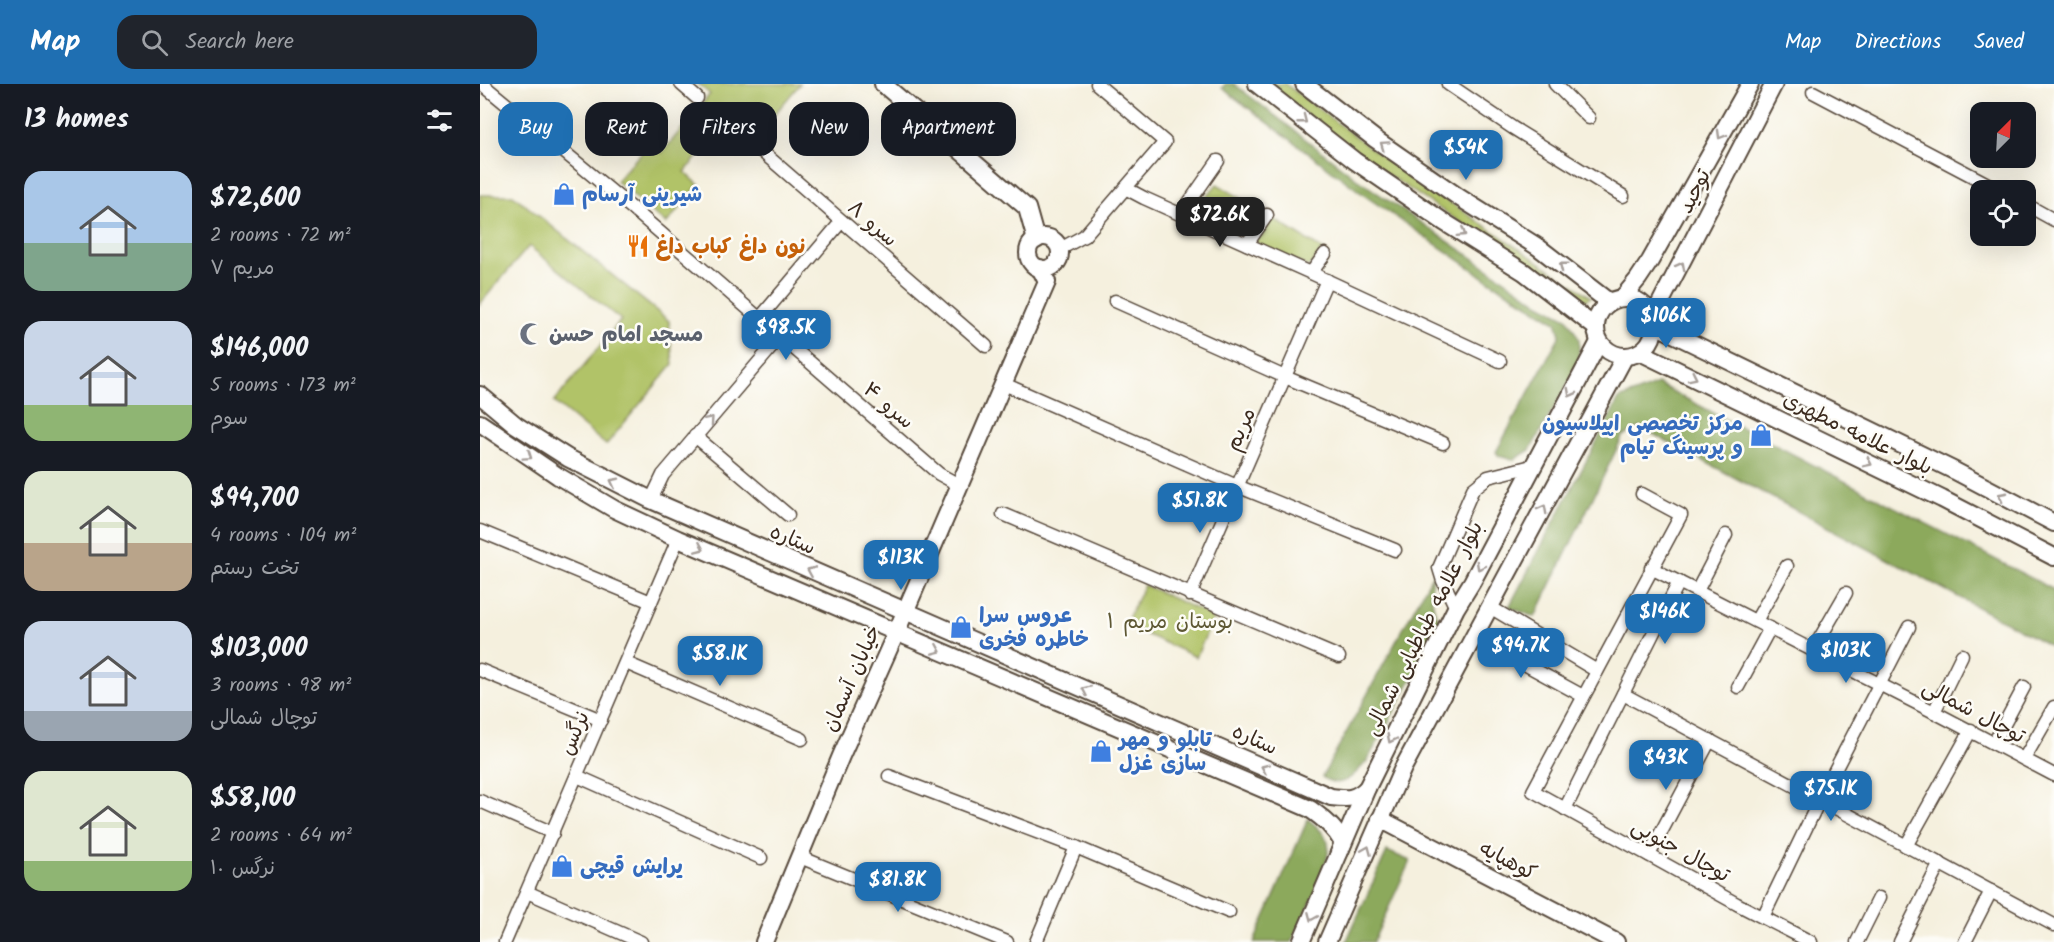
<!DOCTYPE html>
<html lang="en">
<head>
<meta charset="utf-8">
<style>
  body { margin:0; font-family:Kalam,"Playpen Sans Arabic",sans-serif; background:#20242c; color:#f1f3f6; height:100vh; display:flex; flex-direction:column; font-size:22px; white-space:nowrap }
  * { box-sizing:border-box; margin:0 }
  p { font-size:20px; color:#9ea1a6 }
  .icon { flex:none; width:33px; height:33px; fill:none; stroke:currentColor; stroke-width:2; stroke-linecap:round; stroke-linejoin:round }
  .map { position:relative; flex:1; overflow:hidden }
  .side { display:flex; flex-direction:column; background:#171b24; width:480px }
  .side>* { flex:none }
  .banner { position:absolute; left:18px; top:18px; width:570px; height:54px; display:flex; gap:12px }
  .needle { width:39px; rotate:24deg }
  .controls { position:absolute; left:1490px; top:18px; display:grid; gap:12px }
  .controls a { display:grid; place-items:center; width:66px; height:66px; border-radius:12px; background:#171b24; box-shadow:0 6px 24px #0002; font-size:30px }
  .price { position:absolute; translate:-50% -51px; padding:0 14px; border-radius:12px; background:#1f6fb2; color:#fff; font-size:20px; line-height:39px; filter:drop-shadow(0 2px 3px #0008) }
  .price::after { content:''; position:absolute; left:50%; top:36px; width:18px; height:14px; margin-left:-9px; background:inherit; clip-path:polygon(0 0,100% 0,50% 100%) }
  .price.on { background:#222; color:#fff }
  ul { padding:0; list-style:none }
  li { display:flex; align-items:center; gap:18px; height:150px; padding:0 24px }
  li span { display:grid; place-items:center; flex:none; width:168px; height:120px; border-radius:18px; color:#555 }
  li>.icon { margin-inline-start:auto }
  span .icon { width:72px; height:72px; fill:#fffc; stroke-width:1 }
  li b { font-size:26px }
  h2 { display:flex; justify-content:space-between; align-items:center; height:72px; padding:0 24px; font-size:26px }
  .tag { padding:0 21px; border-radius:18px; background:#171b24; box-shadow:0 6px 24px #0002; font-size:21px; line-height:54px }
  .tag.on { background:#1f6fb2; color:#fff }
  header { display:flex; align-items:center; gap:36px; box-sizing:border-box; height:84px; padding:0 30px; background:#1f6fb2; color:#fff }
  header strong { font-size:28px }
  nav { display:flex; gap:33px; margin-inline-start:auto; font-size:21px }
  .search { width:420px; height:54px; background:#20242c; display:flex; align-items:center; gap:15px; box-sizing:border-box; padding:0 21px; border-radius:18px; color:#9ea1a6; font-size:22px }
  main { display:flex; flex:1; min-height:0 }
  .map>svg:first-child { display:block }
</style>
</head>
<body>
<header>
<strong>Map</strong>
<div class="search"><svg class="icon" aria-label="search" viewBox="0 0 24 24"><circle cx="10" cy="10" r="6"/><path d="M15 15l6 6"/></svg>Search here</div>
<nav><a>Map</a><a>Directions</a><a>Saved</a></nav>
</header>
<main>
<section class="side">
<h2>13 homes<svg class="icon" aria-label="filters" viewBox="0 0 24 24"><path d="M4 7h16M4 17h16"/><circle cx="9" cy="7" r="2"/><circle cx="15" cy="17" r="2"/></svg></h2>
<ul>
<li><span style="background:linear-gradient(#a9c7e8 60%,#7fa58c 0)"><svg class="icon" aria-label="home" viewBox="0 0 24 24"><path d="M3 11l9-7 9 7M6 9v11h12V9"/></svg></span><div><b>$72,600</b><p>2 rooms · 72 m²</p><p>مریم ۷</p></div></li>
<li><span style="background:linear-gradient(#c9d6e8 70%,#8fb573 0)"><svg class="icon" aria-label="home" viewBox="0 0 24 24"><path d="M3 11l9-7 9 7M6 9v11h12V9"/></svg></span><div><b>$146,000</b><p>5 rooms · 173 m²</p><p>سوم</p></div></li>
<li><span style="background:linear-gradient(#dfe7d0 60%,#b9a48a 0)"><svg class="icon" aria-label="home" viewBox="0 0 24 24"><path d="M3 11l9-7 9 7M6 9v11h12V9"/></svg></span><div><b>$94,700</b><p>4 rooms · 104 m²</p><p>تخت رستم</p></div></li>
<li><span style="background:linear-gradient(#c9d6e8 75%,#9aa5b1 0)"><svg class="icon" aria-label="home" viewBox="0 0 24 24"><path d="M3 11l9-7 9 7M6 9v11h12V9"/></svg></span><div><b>$103,000</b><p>3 rooms · 98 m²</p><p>توچال شمالی</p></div></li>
<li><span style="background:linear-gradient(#dfe7d0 75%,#8fb573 0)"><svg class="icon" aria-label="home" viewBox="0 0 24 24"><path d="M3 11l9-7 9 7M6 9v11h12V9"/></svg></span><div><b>$58,100</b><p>2 rooms · 64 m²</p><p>نرگس ۱۰</p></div></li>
</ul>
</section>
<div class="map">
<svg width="1574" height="858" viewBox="0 0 1574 858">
  <rect width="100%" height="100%" fill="#fdfcf7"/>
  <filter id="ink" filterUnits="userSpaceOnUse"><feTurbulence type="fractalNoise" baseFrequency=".0167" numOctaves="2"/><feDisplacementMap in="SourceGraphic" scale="12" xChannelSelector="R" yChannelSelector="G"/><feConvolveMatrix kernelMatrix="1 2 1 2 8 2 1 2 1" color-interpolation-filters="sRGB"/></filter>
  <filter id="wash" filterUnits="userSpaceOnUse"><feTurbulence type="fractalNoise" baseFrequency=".008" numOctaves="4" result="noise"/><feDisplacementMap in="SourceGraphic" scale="24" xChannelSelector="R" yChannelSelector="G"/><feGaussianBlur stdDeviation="1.35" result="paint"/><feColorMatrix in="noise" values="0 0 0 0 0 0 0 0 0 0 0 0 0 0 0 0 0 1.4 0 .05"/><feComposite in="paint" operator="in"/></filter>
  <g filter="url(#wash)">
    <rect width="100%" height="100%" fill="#f5f0de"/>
    <g fill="#b1c367" stroke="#767642" stroke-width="1.5">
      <path d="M218,0H320L278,50L253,29L205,88L219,101L186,140L136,97L169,60L182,69L230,10Z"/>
      <path d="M788,0H805L904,74L1111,213L1102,218L873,68Z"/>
      <path d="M737,100L782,127L762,153L713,129Z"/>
      <path d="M0,111H33L189,237L193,280L126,361L74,318L141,236L49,162L0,220Z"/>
      <path d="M792,134L843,166L828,183L774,158Z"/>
      <path d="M664,501L734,533L716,573L645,541Z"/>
    </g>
    <g fill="#8ca95c" stroke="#646a3d" stroke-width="1.5">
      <path d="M745,0H754L880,97L1060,220L1087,234L1099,255V276L1090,296L1050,366L1034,376L1019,372L1016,368L1080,251L1076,238L1011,198L888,114L742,4Z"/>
      <path d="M1178,300L1574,506V564L1160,343L1143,352L1055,533L1029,523L1139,315Z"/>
      <path d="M953,490C950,507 951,526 962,540L887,677C874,692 861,707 842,693Z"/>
      <path d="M828,735C835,741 843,747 847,756C856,772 821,839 812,858H774Z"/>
      <path d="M907,767L930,777L893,858H866Z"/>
    </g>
  </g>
  <g filter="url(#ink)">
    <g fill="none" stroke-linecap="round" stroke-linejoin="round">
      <g stroke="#57483b" stroke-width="15">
        <g id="street">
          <path d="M2,0L153,125L459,390L479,401"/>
          <path d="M201,0L217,14"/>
          <path d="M968,0L1033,44L1143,112"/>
          <path d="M1075,0L1109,34"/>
          <path d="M1333,8L1519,106"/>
          <path d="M256,45L506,262"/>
          <path d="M647,105L664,114L831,189L1020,277"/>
          <path d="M1545,120L1574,136"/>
          <path d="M701,130L738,77"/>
          <path d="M767,160L787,131"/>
          <path d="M580,165L604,152L685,58L617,0"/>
          <path d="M831,189L845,170"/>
          <path d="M635,217L805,293L963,359"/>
          <path d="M280,234L361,138"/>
          <path d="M524,300L757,402L915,466"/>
          <path d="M215,352L308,431"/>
          <path d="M1162,410L1201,431L1053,707L1257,820L1331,858"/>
          <path d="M171,416L183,391L301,252"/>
          <path d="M523,430L859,573"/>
          <path d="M0,447L171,518"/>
          <path d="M1171,484L1454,628L1574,691"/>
          <path d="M1217,507L1246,451"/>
          <path d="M710,511L847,196"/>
          <path d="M1010,523L1117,587"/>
          <path d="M976,524L963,497L959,484L993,405L1008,393L1052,382"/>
          <path d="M1276,537L1307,482"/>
          <path d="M993,552L1103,612"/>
          <path d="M1333,566L1366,509"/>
          <path d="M146,579L322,655"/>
          <path d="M0,586L121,636"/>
          <path d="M1258,603L1290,544"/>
          <path d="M1143,610L1574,841"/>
          <path d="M1454,628L1482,571"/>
          <path d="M1514,659L1544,603"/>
          <path d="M1544,675L1574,623"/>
          <path d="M97,692L281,774"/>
          <path d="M409,692L596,763L749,828"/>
          <path d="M0,717L73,749"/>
          <path d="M1085,725L1199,498"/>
          <path d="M1426,762L1491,646"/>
          <path d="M1169,771L1230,656"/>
          <path d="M320,773L527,858"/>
          <path d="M47,808L161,858"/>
          <path d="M1283,833L1340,715L1429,543"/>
          <path d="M25,858L198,455"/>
          <path d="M556,858L596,763"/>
          <path d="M1377,858L1399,814"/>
          <path d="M1420,858L1460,779"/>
          <path d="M1485,858L1511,807"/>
        </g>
      </g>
      <g stroke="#57483b" stroke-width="20">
        <g id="secondary">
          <path d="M403,0L547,124L556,156"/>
          <path d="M777,0L875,77L964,138L1044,188L1115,243"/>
          <path d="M824,0L895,55L980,114L1058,163L1129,218"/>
          <circle cx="564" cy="169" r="16"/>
          <path d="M1144,212L1158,195L1170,177L1270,0"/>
          <circle cx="1145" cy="243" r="29"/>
          <path d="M1173,233L1294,0"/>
          <path d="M1175,241L1475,387L1574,439"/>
          <path d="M1160,268L1462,415L1574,473"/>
          <path d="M0,311L36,341L88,374L171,416L851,713C867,715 875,716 887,704"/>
          <path d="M0,339L78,392L134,425L198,455L830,725C844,735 854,743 863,759L859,769"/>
          <path d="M900,735L1136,858"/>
          <path d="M284,858L361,672L416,549L567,198L560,184"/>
          <path d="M821,858L887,704L976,524L992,498L1119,258"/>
          <path d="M847,858L923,684L1145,272"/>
        </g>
      </g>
      <use href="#street" stroke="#fff" stroke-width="12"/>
      <use href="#secondary" stroke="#fff" stroke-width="16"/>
    </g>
    <defs><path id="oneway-chevron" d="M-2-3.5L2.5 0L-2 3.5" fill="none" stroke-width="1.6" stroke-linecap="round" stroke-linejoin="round" transform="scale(1.5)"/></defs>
    <g stroke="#a79f9a">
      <use href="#oneway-chevron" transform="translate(823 36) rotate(38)"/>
      <use href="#oneway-chevron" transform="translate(1241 51) rotate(120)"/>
      <use href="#oneway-chevron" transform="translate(904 61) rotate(-145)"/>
      <use href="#oneway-chevron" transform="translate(982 149) rotate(32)"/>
      <use href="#oneway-chevron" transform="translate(1083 182) rotate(-142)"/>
      <use href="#oneway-chevron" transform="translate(1201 182) rotate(-62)"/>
      <use href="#oneway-chevron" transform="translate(1213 293) rotate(26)"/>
      <use href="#oneway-chevron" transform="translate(1091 309) rotate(118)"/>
      <use href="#oneway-chevron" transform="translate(230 336) rotate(-49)"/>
      <use href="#oneway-chevron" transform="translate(48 372) rotate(34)"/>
      <use href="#oneway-chevron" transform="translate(1388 379) rotate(26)"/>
      <use href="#oneway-chevron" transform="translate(134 398) rotate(-153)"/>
      <use href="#oneway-chevron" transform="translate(1522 412) rotate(-152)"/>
      <use href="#oneway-chevron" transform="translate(1063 425) rotate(-62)"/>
      <use href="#oneway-chevron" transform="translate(220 464) rotate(23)"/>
      <use href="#oneway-chevron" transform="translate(1000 482) rotate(118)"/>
      <use href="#oneway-chevron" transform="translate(331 487) rotate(-157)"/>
      <use href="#oneway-chevron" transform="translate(457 566) rotate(23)"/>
      <use href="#oneway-chevron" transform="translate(606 606) rotate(-156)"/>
      <use href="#oneway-chevron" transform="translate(911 655) rotate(116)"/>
      <use href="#oneway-chevron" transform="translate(785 684) rotate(-156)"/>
      <use href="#oneway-chevron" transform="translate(887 766) rotate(-67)"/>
      <use href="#oneway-chevron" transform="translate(832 833) rotate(113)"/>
    </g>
  </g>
  <defs>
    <g id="shop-bare" transform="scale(1.8)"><path d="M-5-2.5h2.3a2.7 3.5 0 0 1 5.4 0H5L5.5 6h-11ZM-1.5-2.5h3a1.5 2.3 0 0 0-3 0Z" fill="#3f7fe0" stroke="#fdfcf7" stroke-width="2.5" paint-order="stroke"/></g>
    <g id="restaurant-bare" transform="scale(1.8)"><path d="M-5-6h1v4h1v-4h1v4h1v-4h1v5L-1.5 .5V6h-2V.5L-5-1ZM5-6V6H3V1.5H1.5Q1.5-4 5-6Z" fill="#e8710a" stroke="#fdfcf7" stroke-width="2.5" paint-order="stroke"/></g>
    <g id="mosque-bare" transform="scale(1.8)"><path d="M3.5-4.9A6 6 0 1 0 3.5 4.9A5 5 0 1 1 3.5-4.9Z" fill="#6b7280" stroke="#fdfcf7" stroke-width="2.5" paint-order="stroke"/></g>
  </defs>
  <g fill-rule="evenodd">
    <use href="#shop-bare" x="84" y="110"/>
    <use href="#restaurant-bare" x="158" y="162"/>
    <use href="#mosque-bare" x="51" y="250"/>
    <use href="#shop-bare" x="1281" y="351"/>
    <use href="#shop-bare" x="481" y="543"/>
    <use href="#shop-bare" x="621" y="667"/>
    <use href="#shop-bare" x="82" y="782"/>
  </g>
  <g text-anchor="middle" stroke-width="5" stroke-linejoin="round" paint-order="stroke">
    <g font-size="21" fill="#3b2a1e" stroke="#fdfcf7">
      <text transform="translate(1214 107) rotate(-63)" y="7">توحید</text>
      <text transform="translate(393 139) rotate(41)" y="7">سرو ۸</text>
      <text transform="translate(409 321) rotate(41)" y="7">سرو ۴</text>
      <text transform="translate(760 345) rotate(-66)" y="7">مریم</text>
      <text transform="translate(1378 349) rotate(26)" y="7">بلوار علامه مطهری</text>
      <text transform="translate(313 455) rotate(23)" y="7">ستاره</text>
      <text transform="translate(943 544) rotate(-63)" y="7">بلوار علامه طباطبایی شمالی</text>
      <text transform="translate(371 594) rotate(-66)" y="7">خیابان آسمان</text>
      <text transform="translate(1494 627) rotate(28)" y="7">توچال شمالی</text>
      <text transform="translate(94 649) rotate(-67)" y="7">نرگس</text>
      <text transform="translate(775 655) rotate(24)" y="7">ستاره</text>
      <text transform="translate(1201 766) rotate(29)" y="7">توچال جنوبی</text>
      <text transform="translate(1028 776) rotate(28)" y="7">کوهپایه</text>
    </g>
    <g font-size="21" font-weight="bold" fill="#366cbe" stroke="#fdfcf7" text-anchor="start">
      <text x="102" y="117">شیرینی آرسام</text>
      <text x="1263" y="346" text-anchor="end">مرکز تخصصی اپیلاسیون<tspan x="1263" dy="24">و پرسینگ تیام</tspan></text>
      <text x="499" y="538">عروس سرا<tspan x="499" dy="24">خاطره فخری</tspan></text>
      <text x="639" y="662">تابلو و مهر<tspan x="639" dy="24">سازی غزل</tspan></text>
      <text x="100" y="789">یرایش قیچی</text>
    </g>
    <g font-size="21" font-weight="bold" fill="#c56008" stroke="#fdfcf7" text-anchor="start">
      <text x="176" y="169">نون داغ کباب داغ</text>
    </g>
    <g font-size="21" font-weight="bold" fill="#5b616d" stroke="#fdfcf7" text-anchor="start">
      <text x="69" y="257">مسجد امام حسن</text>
    </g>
    <g font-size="21" fill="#5e5834" stroke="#fdfcf7">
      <text x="690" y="544">بوستان مریم ۱</text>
    </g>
  </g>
</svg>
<div class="controls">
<a><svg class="needle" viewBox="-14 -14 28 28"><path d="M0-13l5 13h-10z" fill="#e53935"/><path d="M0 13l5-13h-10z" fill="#9ea1a6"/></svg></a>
<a><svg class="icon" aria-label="locate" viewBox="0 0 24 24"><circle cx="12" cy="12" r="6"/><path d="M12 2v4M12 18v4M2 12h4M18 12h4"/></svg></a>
</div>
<b class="price" style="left:986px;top:97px">$54K</b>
<b class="price on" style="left:740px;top:164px">$72.6K</b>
<b class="price" style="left:1186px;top:265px">$106K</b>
<b class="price" style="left:306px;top:277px">$98.5K</b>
<b class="price" style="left:720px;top:450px">$51.8K</b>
<b class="price" style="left:421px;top:507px">$113K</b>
<b class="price" style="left:1185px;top:561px">$146K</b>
<b class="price" style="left:1041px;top:595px">$94.7K</b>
<b class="price" style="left:1366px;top:600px">$103K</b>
<b class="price" style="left:240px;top:603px">$58.1K</b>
<b class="price" style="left:1186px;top:707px">$43K</b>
<b class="price" style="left:1351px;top:738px">$75.1K</b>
<b class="price" style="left:418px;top:829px">$81.8K</b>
<div class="banner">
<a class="tag on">Buy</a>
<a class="tag">Rent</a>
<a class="tag">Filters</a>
<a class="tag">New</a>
<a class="tag">Apartment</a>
</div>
</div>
</main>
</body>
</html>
